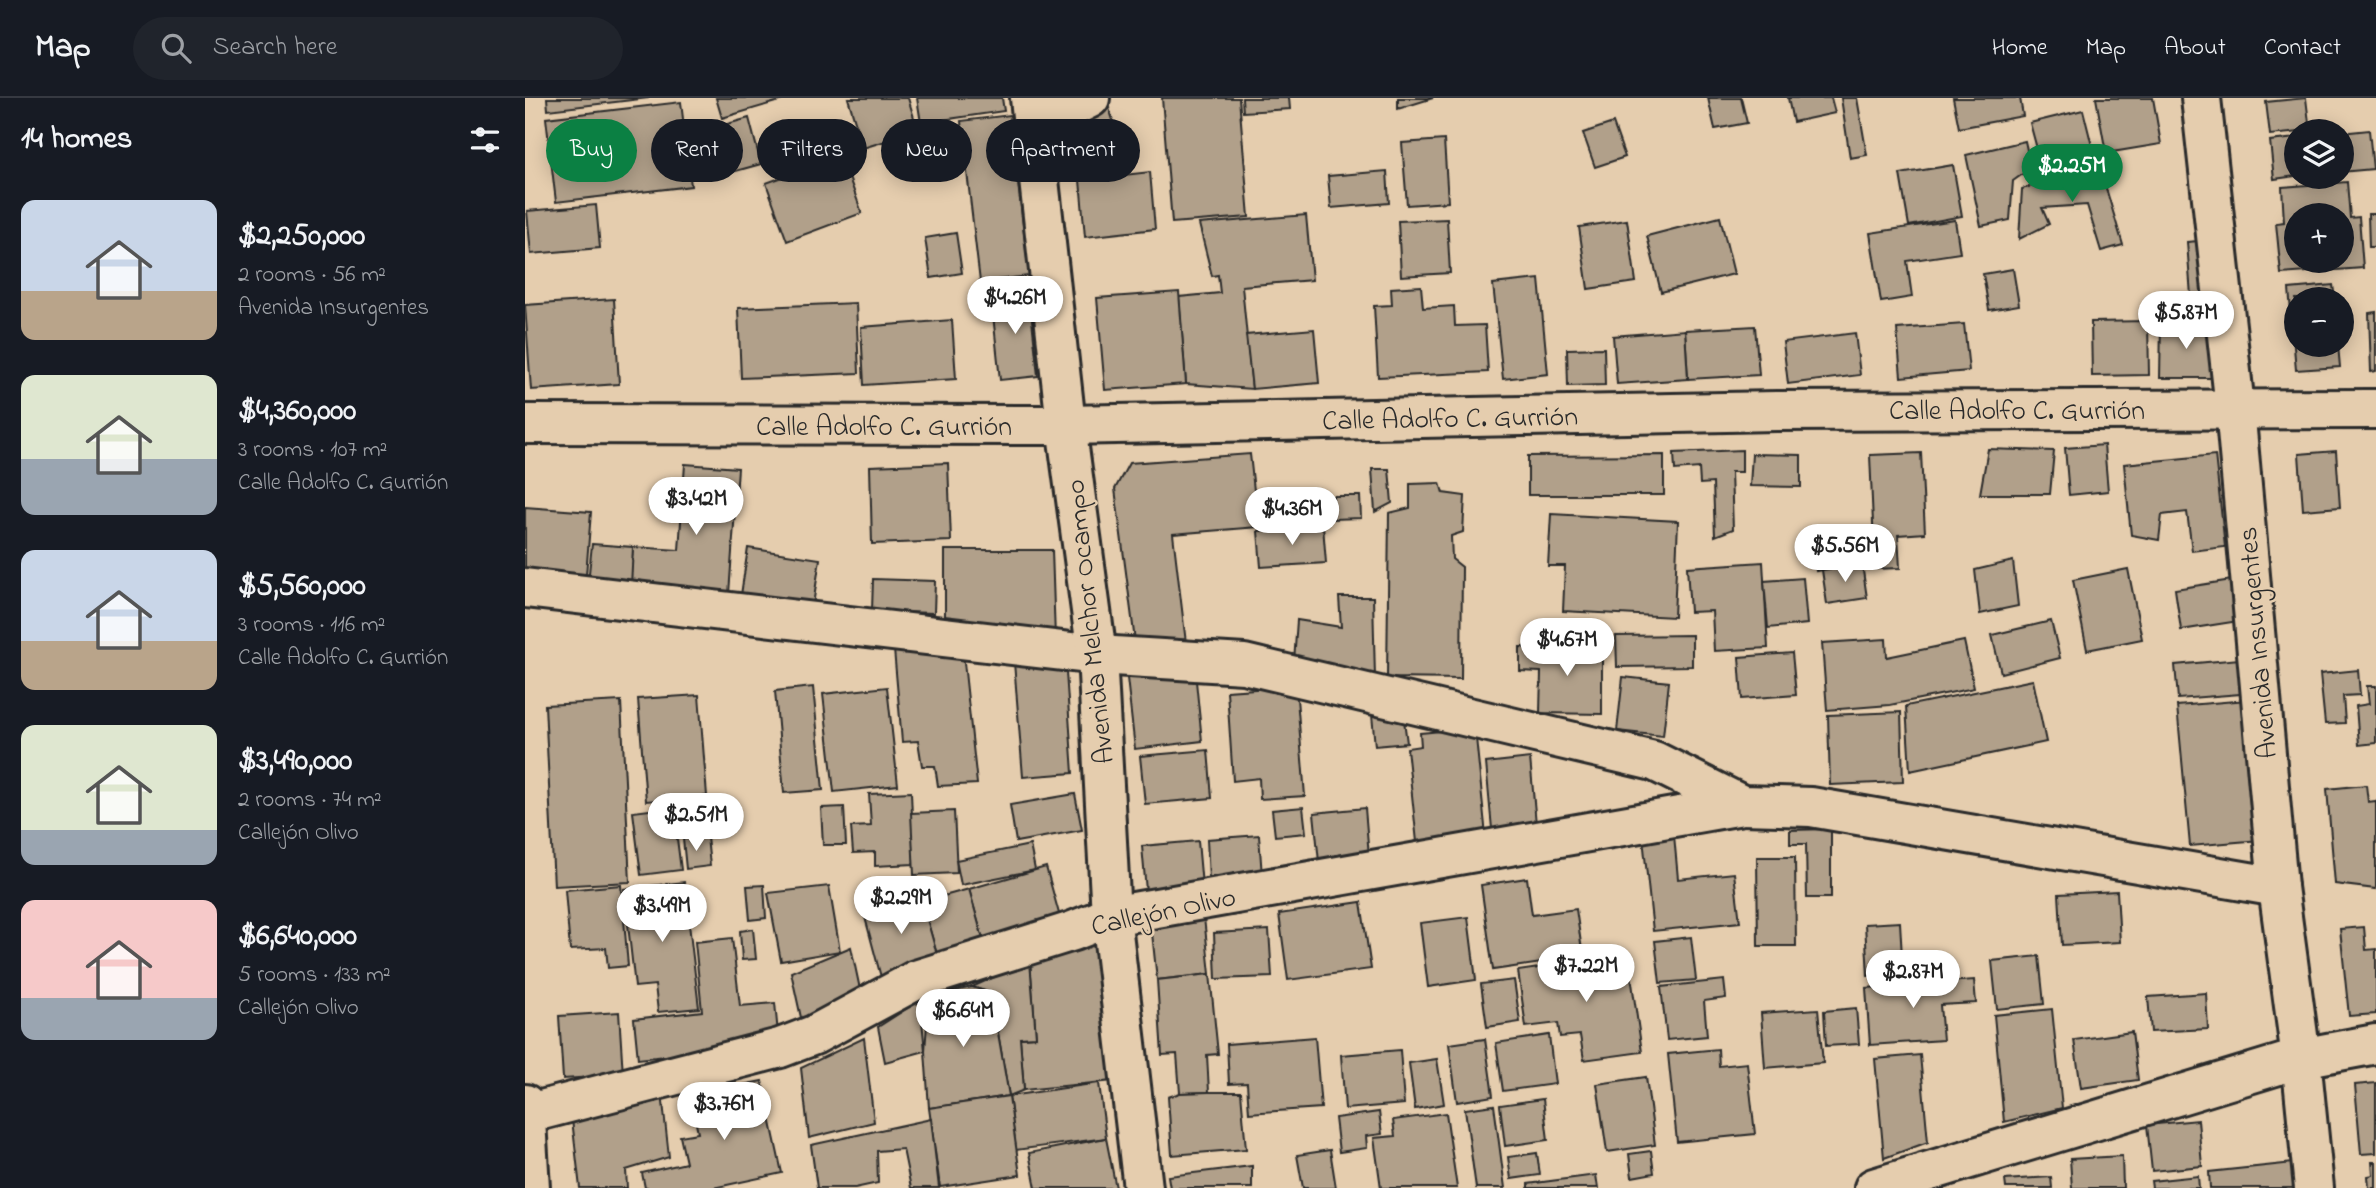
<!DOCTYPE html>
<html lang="en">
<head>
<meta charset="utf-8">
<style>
  body { margin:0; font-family:"Indie Flower",sans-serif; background:#20242c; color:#f1f3f6; height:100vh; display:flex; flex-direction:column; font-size:26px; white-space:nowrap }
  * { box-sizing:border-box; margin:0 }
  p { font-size:23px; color:#9ea1a6 }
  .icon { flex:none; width:38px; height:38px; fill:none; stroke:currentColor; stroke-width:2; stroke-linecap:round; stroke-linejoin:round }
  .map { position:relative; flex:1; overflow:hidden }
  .drawer { display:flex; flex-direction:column; background:#171b24; width:525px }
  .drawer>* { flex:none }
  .banner { position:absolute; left:21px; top:21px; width:665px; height:63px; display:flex; gap:14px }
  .fabs { position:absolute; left:1759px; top:21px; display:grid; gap:14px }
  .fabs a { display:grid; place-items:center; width:70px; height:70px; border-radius:50%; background:#171b24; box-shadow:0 4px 18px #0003; font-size:35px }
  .price { position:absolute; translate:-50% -60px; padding:0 16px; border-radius:24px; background:#fff; color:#222; font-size:23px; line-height:46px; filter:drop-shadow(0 2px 4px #0008) }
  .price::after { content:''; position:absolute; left:50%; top:42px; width:21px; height:16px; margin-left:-10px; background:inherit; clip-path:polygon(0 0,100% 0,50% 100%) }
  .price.selected { background:#0b8043; color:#fff }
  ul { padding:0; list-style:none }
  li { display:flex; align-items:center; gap:21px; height:175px; padding:0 21px }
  li span { display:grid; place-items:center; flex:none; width:196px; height:140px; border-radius:14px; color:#555 }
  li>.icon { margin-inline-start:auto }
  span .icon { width:84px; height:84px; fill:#fffc; stroke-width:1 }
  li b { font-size:30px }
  h2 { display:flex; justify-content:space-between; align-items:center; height:84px; padding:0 21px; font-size:30px }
  .pill { padding:0 24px; border-radius:32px; background:#171b24; box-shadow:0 4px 18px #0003; font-size:24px; line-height:63px }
  .pill.selected { background:#0b8043; color:#fff }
  header { display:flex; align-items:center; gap:42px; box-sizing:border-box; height:98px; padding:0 35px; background:#171b24; border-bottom:2px solid #363941 }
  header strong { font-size:33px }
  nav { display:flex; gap:38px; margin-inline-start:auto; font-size:24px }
  .search { width:490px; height:63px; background:#20242c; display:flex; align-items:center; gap:18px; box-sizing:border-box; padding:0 24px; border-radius:38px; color:#9ea1a6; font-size:26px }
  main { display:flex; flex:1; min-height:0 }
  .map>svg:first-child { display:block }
</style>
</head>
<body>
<header>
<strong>Map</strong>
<div class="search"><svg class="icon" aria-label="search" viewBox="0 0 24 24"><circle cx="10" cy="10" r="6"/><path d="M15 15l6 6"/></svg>Search here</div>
<nav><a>Home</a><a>Map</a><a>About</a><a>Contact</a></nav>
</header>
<main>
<section class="drawer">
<h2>14 homes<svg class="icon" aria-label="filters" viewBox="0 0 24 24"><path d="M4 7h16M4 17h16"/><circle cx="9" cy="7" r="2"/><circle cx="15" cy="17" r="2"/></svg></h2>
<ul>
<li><span style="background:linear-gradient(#c9d6e8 65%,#b9a48a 0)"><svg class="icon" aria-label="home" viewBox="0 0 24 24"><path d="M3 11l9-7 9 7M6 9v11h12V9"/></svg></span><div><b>$2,250,000</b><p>2 rooms · 56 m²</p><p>Avenida Insurgentes</p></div></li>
<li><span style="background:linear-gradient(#dfe7d0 60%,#9aa5b1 0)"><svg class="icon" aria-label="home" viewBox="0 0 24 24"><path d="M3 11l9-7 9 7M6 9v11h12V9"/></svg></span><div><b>$4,360,000</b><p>3 rooms · 107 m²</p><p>Calle Adolfo C. Gurrión</p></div></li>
<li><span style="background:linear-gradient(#c9d6e8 65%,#b9a48a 0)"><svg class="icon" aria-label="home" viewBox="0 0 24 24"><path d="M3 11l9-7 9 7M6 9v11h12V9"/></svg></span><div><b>$5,560,000</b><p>3 rooms · 116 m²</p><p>Calle Adolfo C. Gurrión</p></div></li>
<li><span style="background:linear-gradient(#dfe7d0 75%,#9aa5b1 0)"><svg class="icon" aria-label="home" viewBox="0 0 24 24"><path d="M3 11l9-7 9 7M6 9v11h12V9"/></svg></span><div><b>$3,490,000</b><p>2 rooms · 74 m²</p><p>Callejón Olivo</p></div></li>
<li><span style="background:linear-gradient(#f6c9c9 70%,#9aa5b1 0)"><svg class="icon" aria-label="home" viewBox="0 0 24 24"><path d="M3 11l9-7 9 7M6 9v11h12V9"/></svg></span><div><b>$6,640,000</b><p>5 rooms · 133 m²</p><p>Callejón Olivo</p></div></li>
</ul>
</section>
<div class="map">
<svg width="1851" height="1090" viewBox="0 0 1851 1090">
  <rect width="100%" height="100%" fill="#e5cdae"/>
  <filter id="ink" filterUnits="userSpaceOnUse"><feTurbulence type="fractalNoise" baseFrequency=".0143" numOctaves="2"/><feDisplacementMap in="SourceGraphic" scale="14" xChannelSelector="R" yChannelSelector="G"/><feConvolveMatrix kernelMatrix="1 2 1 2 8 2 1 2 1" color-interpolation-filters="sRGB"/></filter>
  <g filter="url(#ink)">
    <g fill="#b1a08a" stroke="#2b2b2b" stroke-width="2" fill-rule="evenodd">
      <path d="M22,0H124L23,12Z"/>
      <path d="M191,0H257L258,2L197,20Z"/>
      <path d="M323,0H383L393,33L338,50Z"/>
      <path d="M392,0H477L479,13L396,25Z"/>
      <path d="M637,0H714L724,119L647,125Z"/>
      <path d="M717,0H764L765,11L718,14Z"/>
      <path d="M873,0H908L873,11Z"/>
      <path d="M1183,0H1216L1222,25L1190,31Z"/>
      <path d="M1263,0H1306L1310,15L1268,24Z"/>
      <path d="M1316,0H1332L1342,57L1325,60Z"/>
      <path d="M1428,0H1495L1498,18L1434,30Z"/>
      <path d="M1571,0H1628L1636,46L1581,55Z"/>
      <path d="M1781,0L1785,33L1745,37L1741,4Z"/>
      <path d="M156,4L166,88L31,104L21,20Z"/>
      <path d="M584,10L598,53L551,66L547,24Z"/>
      <path d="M1558,12L1570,60L1518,73L1505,25Z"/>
      <path d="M485,17L504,178L455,184L436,23Z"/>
      <path d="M224,20L236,66L189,79L177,33Z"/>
      <path d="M1088,25L1100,59L1070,69L1058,35Z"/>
      <path d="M1844,32L1848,71L1816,74V35Z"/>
      <path d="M1771,40V78L1749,81L1745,43Z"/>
      <path d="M919,42L923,104L882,107L877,45Z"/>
      <path d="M1500,43L1506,70L1488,83L1485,122L1456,128L1441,57Z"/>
      <path d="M316,58L337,115L262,143L241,85Z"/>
      <path d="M1428,67L1437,118L1384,128L1375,76Z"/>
      <path d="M1574,67L1598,147L1576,153L1562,107L1517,110L1524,126L1494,141L1497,91Z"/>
      <path d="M862,73L864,105L806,110L803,78Z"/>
      <path d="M625,74L630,131L560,139L555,82Z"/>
      <path d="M1822,84L1825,120L1834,119L1838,170L1756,176L1751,125L1759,124L1757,89ZM1771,117H1816V163H1771Z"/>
      <path d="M71,107L75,150L6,156L2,113Z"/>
      <path d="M1843,116H1851V149H1844Z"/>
      <path d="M781,117L787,182L717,188L727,291L661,286L654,199L695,195L693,177L687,178L674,126Z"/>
      <path d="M1195,119L1209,176L1136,194L1122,138Z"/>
      <path d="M922,121L925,175L876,178L873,123Z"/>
      <path d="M1102,122L1111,184L1063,191L1054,129Z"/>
      <path d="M1430,122L1435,155L1382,163L1387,199L1356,204L1345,135Z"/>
      <path d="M431,135L437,175L406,180L400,140Z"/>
      <path d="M1685,142L1690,210L1667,212L1662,144Z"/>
      <path d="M1488,171L1494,207L1464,212L1458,176Z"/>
      <path d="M1014,181L1023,276L978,281L968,186Z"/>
      <path d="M1808,187L1810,201H1771V247H1813L1815,269L1771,272L1764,191Z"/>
      <path d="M896,188L898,210L929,208L930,228L960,227L963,274L853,279L849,208L867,207L866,190Z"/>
      <path d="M504,194L513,278L475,282L466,198Z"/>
      <path d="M654,194L661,286L580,292L572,200Z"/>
      <path d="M89,201L94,286L6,292L0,207Z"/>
      <path d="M331,205L334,275L216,280L213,210Z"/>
      <path d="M1851,214V273L1846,274L1844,215Z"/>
      <path d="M427,222L431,281L339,287L336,229Z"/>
      <path d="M1623,223L1624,277L1567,278L1566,224Z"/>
      <path d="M1636,225H1686V280H1635Z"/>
      <path d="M1439,226L1444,273L1376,279L1372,231Z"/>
      <path d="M1230,228L1234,277L1163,281L1160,232Z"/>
      <path d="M789,231L794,285L727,291L721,237Z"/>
      <path d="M1160,232L1163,281L1092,286L1088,238Z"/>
      <path d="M1330,235L1335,277L1263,286L1258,244Z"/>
      <path d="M1079,250L1080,287L1043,288L1042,251Z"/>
      <path d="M1579,347L1583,393L1544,397L1540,350Z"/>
      <path d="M1463,351L1529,353L1525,396H1455Z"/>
      <path d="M1217,352V374H1206L1208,431L1190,438L1188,385L1175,386L1174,370L1150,372L1149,355Z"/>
      <path d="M1811,353L1815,409L1778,412L1774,356Z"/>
      <path d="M1396,355L1400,435L1373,437L1375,470L1350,471L1345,357Z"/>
      <path d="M725,356L733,429L648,436L661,545L610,543L590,391L604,365Z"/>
      <path d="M1227,356L1276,357V389L1225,388Z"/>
      <path d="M1139,357V397H1003V358Z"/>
      <path d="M1690,357L1700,449L1667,453L1662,414L1637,417L1634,442L1606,437L1599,366Z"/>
      <path d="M423,365L426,443L347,446L345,368Z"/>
      <path d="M160,366L213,370L204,496L105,488L108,449L154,452Z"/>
      <path d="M847,371H864L867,405L850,414Z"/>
      <path d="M915,385L918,395L940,398L938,434L926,438L927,461L937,469L936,581L862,580L864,415L885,410V386Z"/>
      <path d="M808,398H835L836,420L808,421Z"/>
      <path d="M0,409L66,414L61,477L0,472Z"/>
      <path d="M1026,416L1153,423L1149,519L1038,513L1040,468H1023Z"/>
      <path d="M798,428L801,465L736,469L733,433Z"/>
      <path d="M1331,436L1337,466L1291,473L1287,440Z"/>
      <path d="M67,446L108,449L106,488L63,485Z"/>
      <path d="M223,450L295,461L288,507L216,497Z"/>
      <path d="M420,452H527L530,540L420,527Z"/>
      <path d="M1488,463L1493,508L1455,516L1450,472Z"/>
      <path d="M1238,464L1243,550L1189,553L1187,513L1165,514L1162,469Z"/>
      <path d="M1337,466L1342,500L1302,506L1297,472Z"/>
      <path d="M1603,471L1617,541L1562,552L1548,482Z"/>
      <path d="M1278,480L1282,526L1243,530L1239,483Z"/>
      <path d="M348,481L410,483L409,515L347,513Z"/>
      <path d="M1713,481L1720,522L1656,532L1650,491Z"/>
      <path d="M814,499H848L850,580L769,564L772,522L816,529Z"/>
      <path d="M1526,523L1535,560L1476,575L1467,537Z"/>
      <path d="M1167,537V568L1092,569L1091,538Z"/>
      <path d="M368,540L438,555L452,686L413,688L410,668H397L393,643L377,644Z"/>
      <path d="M1361,541L1362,559L1439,543L1449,590L1365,607L1302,612L1297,545Z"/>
      <path d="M995,549L1077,550V616L1015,615L1016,574L995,573Z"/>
      <path d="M1267,555L1271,597L1217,601L1214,559Z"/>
      <path d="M540,560L548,675L498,679L489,564Z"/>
      <path d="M1725,560L1728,595L1653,601L1650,567Z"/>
      <path d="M1833,572L1835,597L1818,598L1820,625L1800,626L1795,576Z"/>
      <path d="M670,573L677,643L610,651L602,580Z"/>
      <path d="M1098,579L1144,584L1138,638L1092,633Z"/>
      <path d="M1508,582L1521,644L1385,673L1381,608Z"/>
      <path d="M771,588L780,698L735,701L734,680L708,683L702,593Z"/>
      <path d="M1842,588H1851V645L1834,647L1831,608L1844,606Z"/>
      <path d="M288,589L298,692L259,695L250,593Z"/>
      <path d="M362,589L373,687L309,694L298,596Z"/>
      <path d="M174,597L182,698L121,703L113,601Z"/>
      <path d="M1734,601L1747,741L1665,748L1652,608Z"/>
      <path d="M96,603L105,784L29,788L20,607Z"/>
      <path d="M878,614L882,645L850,648L847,617Z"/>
      <path d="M1376,614L1378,684L1305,687L1303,617Z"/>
      <path d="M950,630L961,738L892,744L882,650L896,648L895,635Z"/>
      <path d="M683,652L687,700L620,706L615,658Z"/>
      <path d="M1005,660L1011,726L967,731L961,665Z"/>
      <path d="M1841,687L1843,704L1851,703V791L1810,786L1802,691Z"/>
      <path d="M386,694L389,766L350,768V754L328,755L326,729L346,728L344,696Z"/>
      <path d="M550,696L557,732L491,744L485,707Z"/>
      <path d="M148,709L156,772L116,777L108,714Z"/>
      <path d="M319,709L321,747H298L296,710Z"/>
      <path d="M778,709L781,735L750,738L747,712Z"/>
      <path d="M840,710L844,758L794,764L789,715Z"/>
      <path d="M429,713L432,775L389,777L386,715Z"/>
      <path d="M1306,731V800H1282L1281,746H1265V732Z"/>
      <path d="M734,737L737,778L684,782L682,741Z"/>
      <path d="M1149,737L1153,781L1209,775L1215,824L1128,833L1118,740Z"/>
      <path d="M182,739L185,768L161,771L158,741Z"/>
      <path d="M673,743L677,788L621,793L617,748Z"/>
      <path d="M505,747L510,772L436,787L431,762Z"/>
      <path d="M1232,759H1270L1271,848H1233Z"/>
      <path d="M521,769L538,830L461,852L444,791Z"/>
      <path d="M1002,780L1007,817L1051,811L1058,859L968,872L956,787Z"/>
      <path d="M159,784L174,910L133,914L130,887L110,889L99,791Z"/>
      <path d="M96,787L103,868L83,870L81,850L45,852L40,792Z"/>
      <path d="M239,787L241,820L225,822L222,788Z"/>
      <path d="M304,788L315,853L256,863L243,795Z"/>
      <path d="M444,791L461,852L415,867L397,804Z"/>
      <path d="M394,793L415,867L357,883L337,808Z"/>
      <path d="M1592,793L1595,844L1537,847L1534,796Z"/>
      <path d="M836,804L846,871L763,882L754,816Z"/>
      <path d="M678,810L685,876L632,882L625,816Z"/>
      <path d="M943,819L951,882L903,889L895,825Z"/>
      <path d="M1375,824L1378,876L1343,878L1340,826Z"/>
      <path d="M1839,829L1841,852L1851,851V916L1824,918L1815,831Z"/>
      <path d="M228,831L231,861L217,862L215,833Z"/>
      <path d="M744,832L747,879L691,881L689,835Z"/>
      <path d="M574,839L588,983L499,992L495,940L511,939L505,863Z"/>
      <path d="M1166,839L1171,882L1135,885L1130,843Z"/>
      <path d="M207,840L215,908L250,905L254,946L113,961L109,921L177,913L170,844Z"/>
      <path d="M326,849L339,910L280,938L266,874Z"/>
      <path d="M1103,857L1117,954L1059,962L1055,937L1035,939L1033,925L1001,929L993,873Z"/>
      <path d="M1514,858L1519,906L1472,911L1467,863Z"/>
      <path d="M505,863L511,939L495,940L499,992L484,998L466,895L447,889Z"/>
      <path d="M685,876L693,956L682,957L684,994L655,995L652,956L637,957L632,882Z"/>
      <path d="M989,882L995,924L962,929L956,886Z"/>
      <path d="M1199,882L1201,900L1179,903L1182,938L1142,942L1136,889Z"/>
      <path d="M1449,882L1451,905L1415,907L1418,942L1345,947L1341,890Z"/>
      <path d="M447,889L466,895L484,998L404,1010L400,953L404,899Z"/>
      <path d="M1681,895L1683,931L1626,934L1623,899Z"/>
      <path d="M395,902L400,953L360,964L353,929Z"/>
      <path d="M1331,910L1334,946L1301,948L1299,913Z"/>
      <path d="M1293,911L1298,965L1240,970L1236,915Z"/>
      <path d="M1527,911L1537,1010L1479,1024L1469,917Z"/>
      <path d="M94,914L98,977L38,981L34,918Z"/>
      <path d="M1607,934L1613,982L1556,990L1549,942Z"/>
      <path d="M1024,937L1030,986L978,993L971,945Z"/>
      <path d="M790,939L796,1010L724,1015L722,985L704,986L702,946Z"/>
      <path d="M339,940L349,1024L284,1040L276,970Z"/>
      <path d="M960,941L968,998L932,1004L924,946Z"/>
      <path d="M1193,951L1194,968L1222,965L1230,1036L1152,1044L1143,956Z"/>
      <path d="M875,952L879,1006L820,1011L816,957Z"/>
      <path d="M1395,957L1403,1044L1359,1060L1350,961Z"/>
      <path d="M912,961L919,1006L890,1011L884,965Z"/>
      <path d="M1121,979L1130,1047L1082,1054L1072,986Z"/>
      <path d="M237,983L257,1075L188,1090H120L117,1075L161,1065L155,1038L173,1035L165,998Z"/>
      <path d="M574,985L581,1040L491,1052L484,998Z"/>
      <path d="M1851,985V1055L1836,1056L1830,987Z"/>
      <path d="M684,994H716L721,1051L647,1057L643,999L655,995Z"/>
      <path d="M137,995L144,1059L101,1072L102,1090H55L46,1013Z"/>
      <path d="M484,998L495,1077L415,1089L404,1010Z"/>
      <path d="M1018,1001L1023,1042L980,1048L975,1007Z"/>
      <path d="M969,1007L980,1090H951L940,1011Z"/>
      <path d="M854,1014L857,1036L841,1038L842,1050L814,1054L810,1020Z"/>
      <path d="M921,1015L932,1090H856L849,1040L870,1038L868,1022Z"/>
      <path d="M406,1021L414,1090H386L378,1051L352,1053L353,1085L330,1090H292L286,1047Z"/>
      <path d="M1673,1022L1677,1068L1627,1073L1622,1027Z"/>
      <path d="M581,1040L591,1090H511L504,1055Z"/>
      <path d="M805,1052L811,1090H778L772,1057Z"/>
      <path d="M1126,1053L1129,1075L1107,1079L1104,1056Z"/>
      <path d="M1012,1055L1015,1077L986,1081L983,1059Z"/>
      <path d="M1597,1058L1598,1090H1547L1545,1061Z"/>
      <path d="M1777,1064L1779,1090H1685L1684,1074Z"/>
      <path d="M1847,1064H1851V1090H1844L1843,1078L1848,1077Z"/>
      <path d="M727,1068V1090H645L643,1078Z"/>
      <path d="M1071,1077L1073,1090H1003V1086Z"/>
      <path d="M1673,1078L1674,1090H1627L1626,1083Z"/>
      <path d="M1526,1079L1527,1090H1481L1480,1082Z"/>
    </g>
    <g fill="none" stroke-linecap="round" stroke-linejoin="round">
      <g stroke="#2b2b2b" stroke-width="44">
        <g id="street">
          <path d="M1676,0L1710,310L1753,789L1776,960L1789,1090"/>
          <path d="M508,29L565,0"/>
          <path d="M0,326L541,327L1251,313L1851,311"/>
          <path d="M0,490L572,557L719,566L1129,663L1217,707L1286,709L1753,789"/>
          <path d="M0,1006L5,1090"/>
          <path d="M1,1016L255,950L289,937L391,882L548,833L586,818L1217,707"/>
          <path d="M1349,1090L1776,960L1851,946"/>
        </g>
      </g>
      <g stroke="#2b2b2b" stroke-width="44">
        <path id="secondary" d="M505,0L541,327L572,557L586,818L618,1090"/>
      </g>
      <use href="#street" stroke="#e5cdae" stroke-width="38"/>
      <use href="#secondary" stroke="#e5cdae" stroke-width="38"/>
    </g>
  </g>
  <g text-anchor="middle" stroke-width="5" stroke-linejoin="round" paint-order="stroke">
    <g font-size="28" fill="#2b2b2b" stroke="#e5cdae">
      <text x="1492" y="321">Calle Adolfo C. Gurrión</text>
      <text transform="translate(925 319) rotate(-1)" y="10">Calle Adolfo C. Gurrión</text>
      <text x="359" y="337">Calle Adolfo C. Gurrión</text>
      <text transform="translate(563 524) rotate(-96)" y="10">Avenida Melchor Ocampo</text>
      <text transform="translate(1731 545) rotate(-95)" y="10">Avenida Insurgentes</text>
      <text transform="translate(638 812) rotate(-12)" y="10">Callejón Olivo</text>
    </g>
  </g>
</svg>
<div class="fabs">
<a><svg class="icon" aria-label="layers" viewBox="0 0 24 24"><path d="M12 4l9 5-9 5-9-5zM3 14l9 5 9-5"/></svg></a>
<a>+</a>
<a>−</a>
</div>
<b class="price selected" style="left:1547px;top:106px">$2.25M</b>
<b class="price" style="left:490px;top:238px">$4.26M</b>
<b class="price" style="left:1661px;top:253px">$5.87M</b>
<b class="price" style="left:171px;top:439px">$3.42M</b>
<b class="price" style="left:767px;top:449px">$4.36M</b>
<b class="price" style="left:1320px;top:486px">$5.56M</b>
<b class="price" style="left:1042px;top:580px">$4.67M</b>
<b class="price" style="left:171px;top:755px">$2.51M</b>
<b class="price" style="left:376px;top:838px">$2.29M</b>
<b class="price" style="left:137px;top:846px">$3.49M</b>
<b class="price" style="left:1061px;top:906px">$7.22M</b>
<b class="price" style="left:1388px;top:912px">$2.87M</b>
<b class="price" style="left:438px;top:951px">$6.64M</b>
<b class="price" style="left:199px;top:1044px">$3.76M</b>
<div class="banner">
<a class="pill selected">Buy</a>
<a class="pill">Rent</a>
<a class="pill">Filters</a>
<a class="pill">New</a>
<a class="pill">Apartment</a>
</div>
</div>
</main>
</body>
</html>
